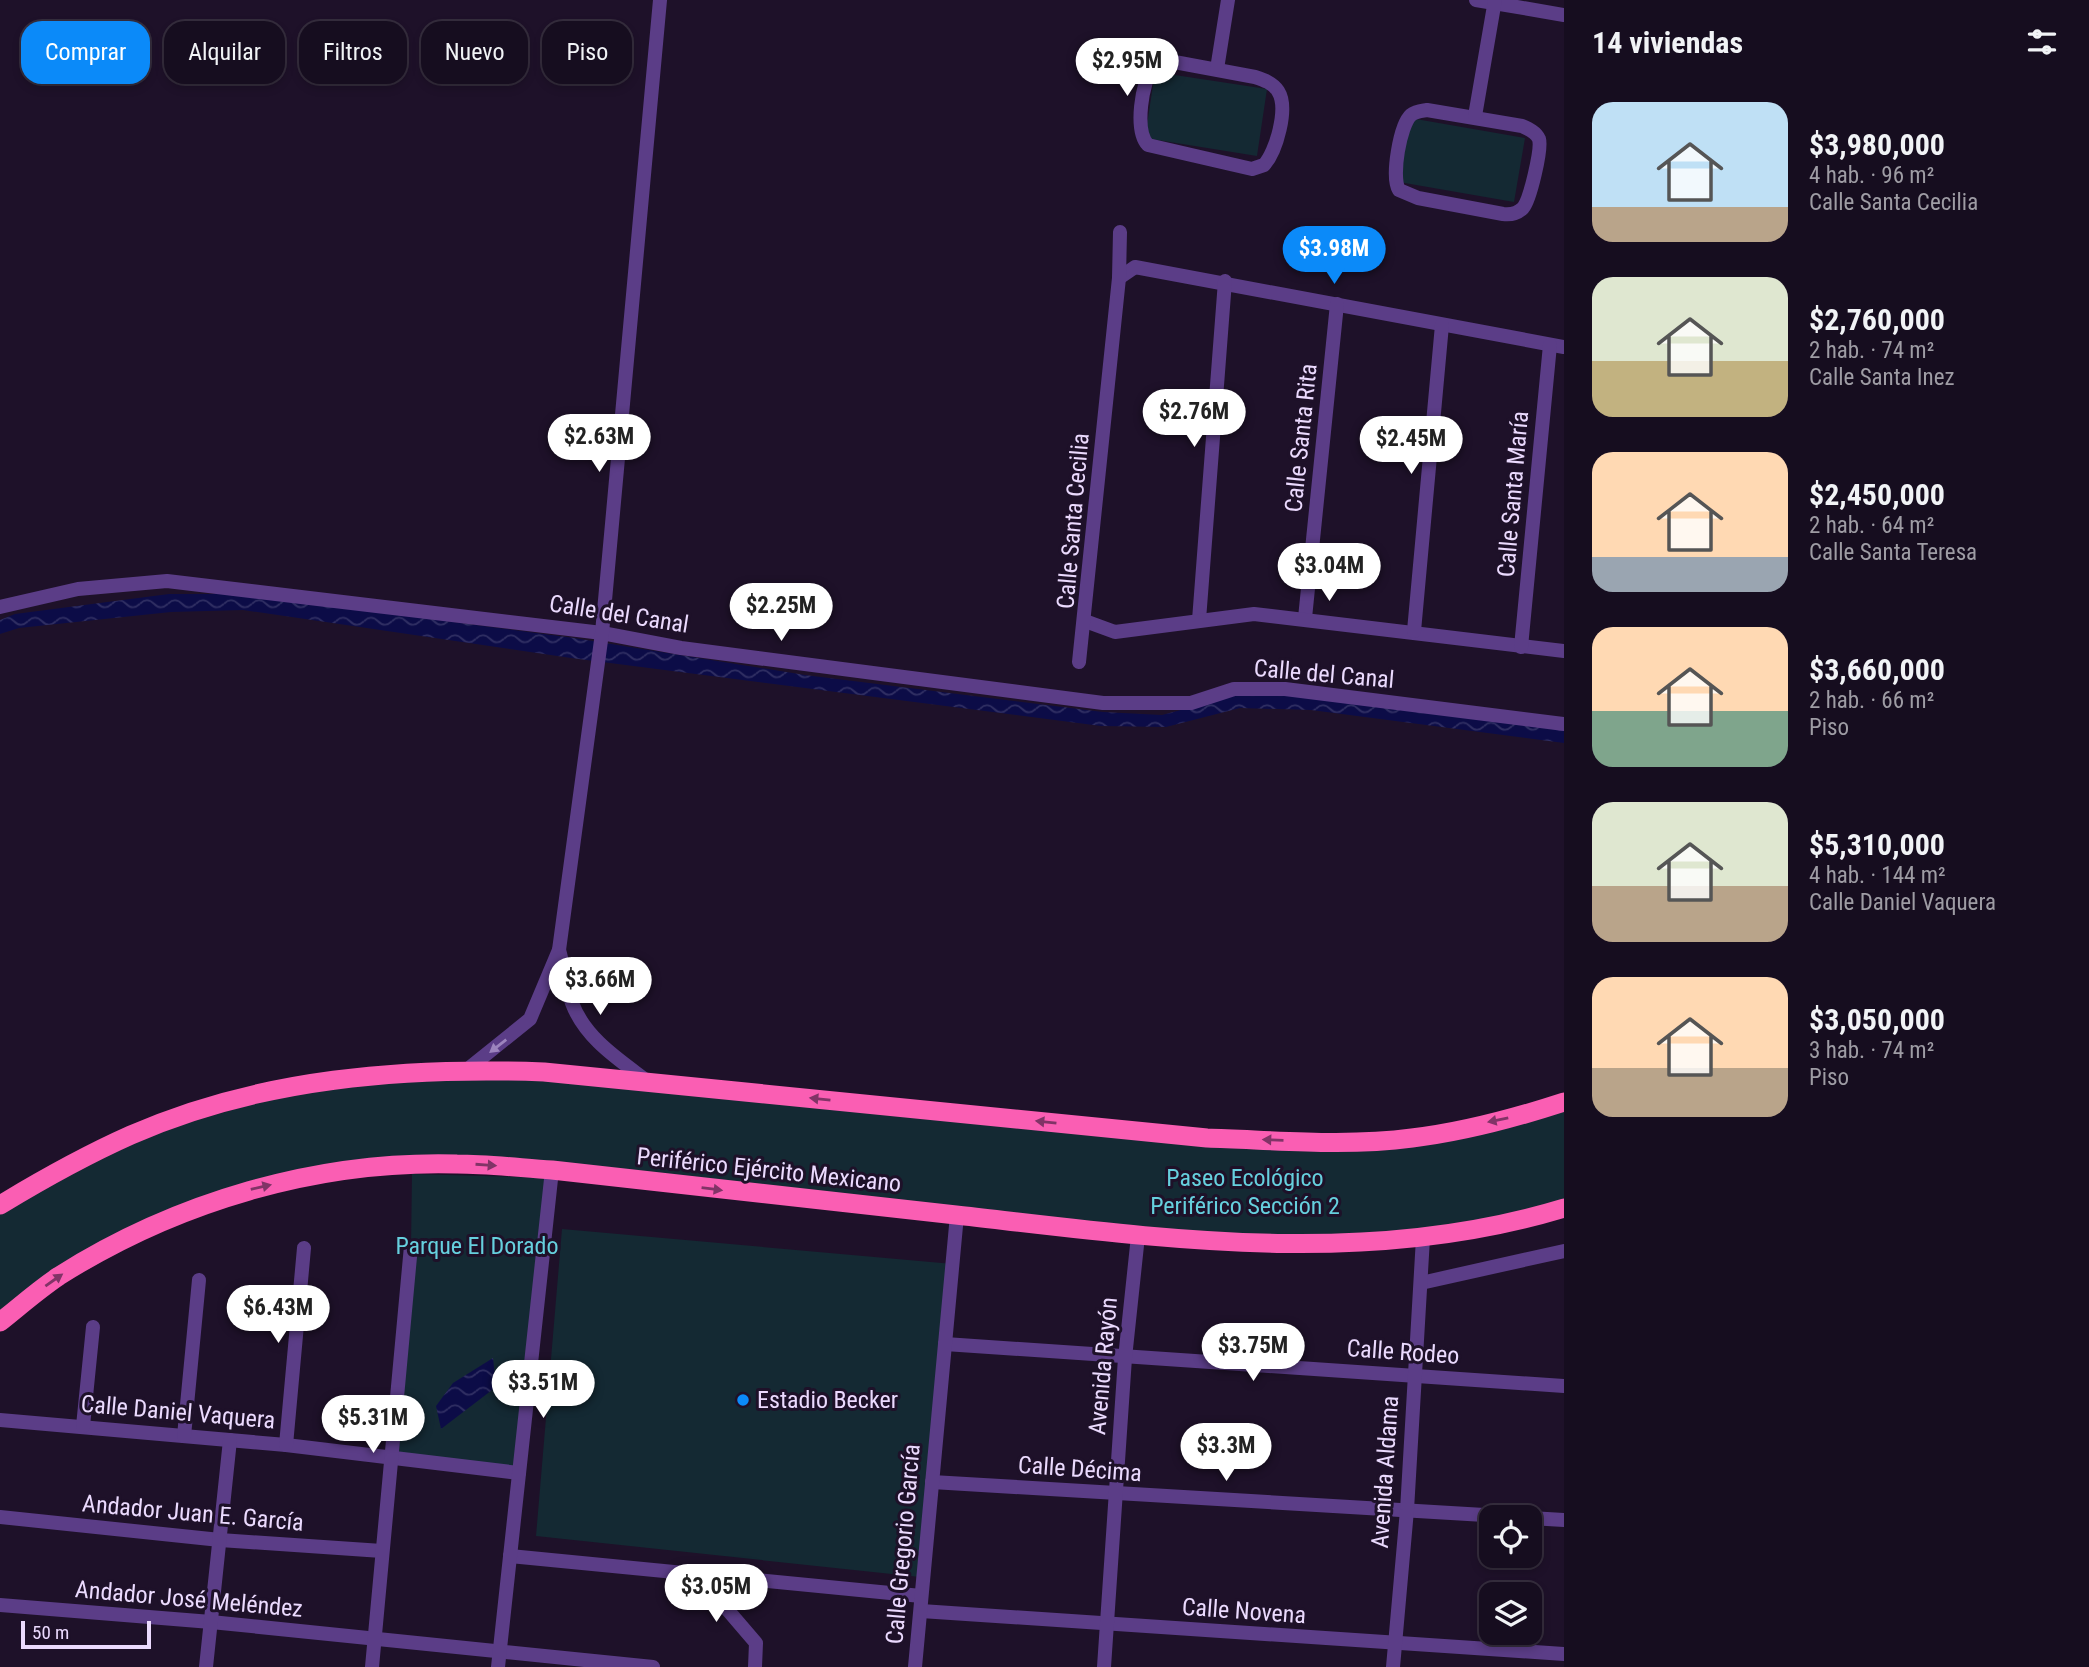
<!DOCTYPE html>
<html lang="es">
<head>
<meta charset="utf-8">
<style>
  body { margin:0; font-family:"Roboto Condensed",sans-serif; background:#1f1628; color:#f1f3f6; height:100vh; display:flex; flex-direction:column; font-size:26px; white-space:nowrap }
  * { box-sizing:border-box; margin:0 }
  p { font-size:23px; color:#9e9ca4 }
  .icon { flex:none; width:38px; height:38px; fill:none; stroke:currentColor; stroke-width:2; stroke-linecap:round; stroke-linejoin:round }
  .map { position:relative; flex:1; overflow:hidden }
  .sheet { display:flex; flex-direction:column; background:#160d1f; width:525px }
  .sheet>* { flex:none }
  .banner { position:absolute; left:21px; top:21px; width:665px; height:63px; display:flex; gap:14px }
  .fabs { position:absolute; left:1479px; top:1505px; display:grid; gap:14px }
  .fabs a { display:grid; place-items:center; width:63px; height:63px; border-radius:14px; background:#160d1f; box-shadow:0 4px 10px #0003,0 0 0 2px #352d3d; font-size:35px }
  .scale { position:absolute; left:21px; bottom:18px; width:130px; box-sizing:border-box; padding-left:7px; border:4px solid #ebdafe; border-top:0; font-size:19px; line-height:24px; white-space:nowrap; color:#ebdafe; -webkit-text-stroke:5px #1e1129; paint-order:stroke }
  .price { position:absolute; translate:-50% -60px; padding:0 16px; border-radius:24px; background:#fff; color:#222; font-size:23px; line-height:46px; filter:drop-shadow(0 2px 4px #0008) }
  .price::after { content:''; position:absolute; left:50%; top:42px; width:21px; height:16px; margin-left:-10px; background:inherit; clip-path:polygon(0 0,100% 0,50% 100%) }
  .price.on { background:#0b8af9; color:#fff }
  ul { padding:0; list-style:none }
  li { display:flex; align-items:center; gap:21px; height:175px; padding:0 28px }
  li span { display:grid; place-items:center; flex:none; width:196px; height:140px; border-radius:21px; color:#555 }
  li>.icon { margin-inline-start:auto }
  span .icon { width:84px; height:84px; fill:#fffc; stroke-width:1 }
  li b { font-size:30px }
  h2 { display:flex; justify-content:space-between; align-items:center; height:84px; padding:0 28px; font-size:30px }
  .chip { padding:0 24px; border-radius:21px; background:#160d1f; box-shadow:0 4px 10px #0003,0 0 0 2px #352d3d; font-size:24px; line-height:63px }
  .chip.on { background:#0b8af9; color:#fff }
  main { display:flex; flex:1; min-height:0 }
  .map>svg:first-child { display:block }
</style>
</head>
<body>
<main>
<div class="map">
<svg width="1564" height="1667" viewBox="0 0 1564 1667">
  <defs>
    <pattern id="water-waves" width="16" height="10" patternUnits="userSpaceOnUse" patternTransform="scale(1.75)"><rect width="16" height="10" fill="#0c0c47"/><path d="M0 5q4-4 8 0t8 0" fill="none" stroke="#302f63"/></pattern>
  </defs>
  <rect width="100%" height="100%" fill="#1e1129"/>
  <g fill="#142933">
    <path d="M1155,72L1267,89L1257,156L1145,138Z"/>
    <path d="M1410,118L1525,138L1514,202L1399,182Z"/>
    <path d="M469,1070L1341,1144L1564,1105V1201L1459,1227L1293,1242L460,1161L235,1191L0,1316V1211L135,1138L294,1092Z"/>
    <path d="M412,1174L551,1178L518,1472L390,1456L411,1246Z"/>
    <path d="M562,1229L953,1264L920,1577L536,1536Z"/>
  </g>
  <g fill="url(#water-waves)">
    <path d="M169,594H239L393,614L574,638L805,675L1103,712L1162,715L1241,694L1315,697L1564,730V743L1311,710L1240,708L1166,727L1101,726L571,658L243,610L171,612L19,628L0,634V620L15,614Z"/>
    <path d="M493,1358L496,1387L441,1429L436,1406L453,1383Z"/>
  </g>
  <g fill="none" stroke-linecap="round" stroke-linejoin="round">
    <g stroke="#5b3d87" stroke-width="14">
      <path d="M1476,0L1564,15"/>
      <path d="M1169,61L1255,77C1264,80 1273,83 1278,91C1289,108 1276,152 1264,165L1252,169L1148,145C1134,130 1142,82 1153,66Z"/>
      <path d="M1217,69L1228,0"/>
      <path d="M1427,110L1522,126C1529,129 1536,132 1539,139C1542,149 1530,200 1523,208C1517,214 1511,215 1503,214L1418,198L1399,190C1391,177 1400,125 1411,115C1416,111 1421,111 1427,110Z"/>
      <path d="M1475,116L1495,0"/>
      <path d="M1119,278L1135,267L1564,347"/>
      <path d="M0,607L78,589L167,581L602,633L681,648L1103,703H1191L1234,689H1285L1564,724"/>
      <path d="M1305,618L1337,304"/>
      <path d="M1199,620L1225,281"/>
      <path d="M1085,621L1115,632L1254,614L1564,651"/>
      <path d="M1414,631L1442,325"/>
      <path d="M1521,647L1550,345"/>
      <path d="M1079,662L1119,278L1120,232"/>
      <path d="M559,950C564,967 566,987 572,1003C585,1038 618,1059 647,1081"/>
      <path d="M468,1069L530,1019L559,950L602,633L660,0"/>
      <path d="M1421,1283L1564,1251"/>
      <path d="M945,1344L1564,1386"/>
      <path d="M0,1420L286,1445L519,1473"/>
      <path d="M83,1426L93,1327"/>
      <path d="M184,1436L199,1280"/>
      <path d="M286,1445L304,1248"/>
      <path d="M932,1482L1518,1517"/>
      <path d="M0,1517L220,1540L382,1551"/>
      <path d="M1530,1518L1564,1520"/>
      <path d="M510,1556L921,1596"/>
      <path d="M729,1578L726,1608L756,1643L755,1667"/>
      <path d="M0,1605L211,1622L653,1667"/>
      <path d="M921,1611L1564,1654"/>
      <path d="M206,1667L230,1440"/>
      <path d="M372,1667L411,1246"/>
      <path d="M498,1667L552,1170"/>
      <path d="M1104,1667L1125,1358L1138,1236"/>
      <path d="M1393,1667L1407,1510L1423,1238"/>
    </g>
    <path stroke="#5b3d87" stroke-width="14" d="M915,1667L957,1215"/>
    <g stroke="#fa5eb3" stroke-width="19">
      <path d="M0,1205C43,1179 86,1155 131,1135C260,1078 405,1067 544,1072L1207,1138C1274,1140 1345,1147 1412,1138C1463,1132 1515,1118 1564,1102"/>
      <path d="M0,1322C19,1307 38,1290 59,1276C176,1202 317,1160 457,1164C489,1164 521,1168 552,1170C687,1186 822,1200 956,1215C1159,1238 1364,1269 1564,1208"/>
    </g>
  </g>
  <defs><path id="oneway-solid" d="M-6-.8H1V-3.2L6.5 0L1 3.2V.8H-6Z" transform="scale(1.75)"/></defs>
  <use fill="#9c84bd" href="#oneway-solid" transform="translate(498 1046) rotate(142)"/>
  <g fill="#813467">
    <use href="#oneway-solid" transform="translate(820 1099) rotate(-174)"/>
    <use href="#oneway-solid" transform="translate(1498 1120) rotate(168)"/>
    <use href="#oneway-solid" transform="translate(1046 1122) rotate(-174)"/>
    <use href="#oneway-solid" transform="translate(1273 1140) rotate(-178)"/>
    <use href="#oneway-solid" transform="translate(486 1165) rotate(4)"/>
    <use href="#oneway-solid" transform="translate(261 1187) rotate(-13)"/>
    <use href="#oneway-solid" transform="translate(712 1189) rotate(7)"/>
    <use href="#oneway-solid" transform="translate(54 1280) rotate(-35)"/>
  </g>
  <circle fill="#0b8af9" stroke="#1e1129" stroke-width="2.5" cx="743" cy="1400" r="7"/>
  <g text-anchor="middle" stroke-width="6" stroke-linejoin="round" paint-order="stroke">
    <g font-size="24" fill="#ebdafe" stroke="#1e1129">
      <text transform="translate(1301 438) rotate(-84)" y="8">Calle Santa Rita</text>
      <text transform="translate(1513 494) rotate(-85)" y="8">Calle Santa María</text>
      <text transform="translate(1073 521) rotate(-85)" y="8">Calle Santa Cecilia</text>
      <text transform="translate(619 614) rotate(9)" y="8">Calle del Canal</text>
      <text transform="translate(1324 674) rotate(5)" y="8">Calle del Canal</text>
      <text transform="translate(769 1170) rotate(6)" y="8">Periférico Ejército Mexicano</text>
      <text transform="translate(1403 1352) rotate(4)" y="8">Calle Rodeo</text>
      <text transform="translate(1103 1366) rotate(-85)" y="8">Avenida Rayón</text>
      <text transform="translate(178 1412) rotate(5)" y="8">Calle Daniel Vaquera</text>
      <text transform="translate(1080 1469) rotate(4)" y="8">Calle Décima</text>
      <text transform="translate(1385 1472) rotate(-86)" y="8">Avenida Aldama</text>
      <text transform="translate(193 1513) rotate(5)" y="8">Andador Juan E. García</text>
      <text transform="translate(903 1544) rotate(-85)" y="8">Calle Gregorio García</text>
      <text transform="translate(189 1599) rotate(5)" y="8">Andador José Meléndez</text>
      <text transform="translate(1244 1611) rotate(4)" y="8">Calle Novena</text>
    </g>
    <g font-size="24" fill="#66d0de" stroke="#1e1129">
      <text x="1245" y="1186">Paseo Ecológico<tspan x="1245" dy="28">Periférico Sección 2</tspan></text>
      <text x="477" y="1254">Parque El Dorado</text>
    </g>
    <g font-size="24" fill="#ebdafe" stroke="#1e1129" text-anchor="start">
      <text x="757" y="1408">Estadio Becker</text>
    </g>
  </g>
</svg>
<div class="fabs">
<a><svg class="icon" aria-label="locate" viewBox="0 0 24 24"><circle cx="12" cy="12" r="6"/><path d="M12 2v4M12 18v4M2 12h4M18 12h4"/></svg></a>
<a><svg class="icon" aria-label="layers" viewBox="0 0 24 24"><path d="M12 4l9 5-9 5-9-5zM3 14l9 5 9-5"/></svg></a>
</div>
<div class="scale">50 m</div>
<b class="price" style="left:1127px;top:98px">$2.95M</b>
<b class="price on" style="left:1334px;top:286px">$3.98M</b>
<b class="price" style="left:1194px;top:449px">$2.76M</b>
<b class="price" style="left:599px;top:474px">$2.63M</b>
<b class="price" style="left:1411px;top:476px">$2.45M</b>
<b class="price" style="left:1329px;top:603px">$3.04M</b>
<b class="price" style="left:781px;top:643px">$2.25M</b>
<b class="price" style="left:600px;top:1017px">$3.66M</b>
<b class="price" style="left:278px;top:1345px">$6.43M</b>
<b class="price" style="left:1253px;top:1383px">$3.75M</b>
<b class="price" style="left:543px;top:1420px">$3.51M</b>
<b class="price" style="left:373px;top:1455px">$5.31M</b>
<b class="price" style="left:1226px;top:1483px">$3.3M</b>
<b class="price" style="left:716px;top:1624px">$3.05M</b>
<div class="banner">
<a class="chip on">Comprar</a>
<a class="chip">Alquilar</a>
<a class="chip">Filtros</a>
<a class="chip">Nuevo</a>
<a class="chip">Piso</a>
</div>
</div>
<section class="sheet">
<h2>14 viviendas<svg class="icon" aria-label="filters" viewBox="0 0 24 24"><path d="M4 7h16M4 17h16"/><circle cx="9" cy="7" r="2"/><circle cx="15" cy="17" r="2"/></svg></h2>
<ul>
<li><span style="background:linear-gradient(#bfe0f5 75%,#b9a48a 0)"><svg class="icon" aria-label="home" viewBox="0 0 24 24"><path d="M3 11l9-7 9 7M6 9v11h12V9"/></svg></span><div><b>$3,980,000</b><p>4 hab. · 96 m²</p><p>Calle Santa Cecilia</p></div></li>
<li><span style="background:linear-gradient(#dfe7d0 60%,#c2b280 0)"><svg class="icon" aria-label="home" viewBox="0 0 24 24"><path d="M3 11l9-7 9 7M6 9v11h12V9"/></svg></span><div><b>$2,760,000</b><p>2 hab. · 74 m²</p><p>Calle Santa Inez</p></div></li>
<li><span style="background:linear-gradient(#ffd9b3 75%,#9aa5b1 0)"><svg class="icon" aria-label="home" viewBox="0 0 24 24"><path d="M3 11l9-7 9 7M6 9v11h12V9"/></svg></span><div><b>$2,450,000</b><p>2 hab. · 64 m²</p><p>Calle Santa Teresa</p></div></li>
<li><span style="background:linear-gradient(#ffd9b3 60%,#7fa58c 0)"><svg class="icon" aria-label="home" viewBox="0 0 24 24"><path d="M3 11l9-7 9 7M6 9v11h12V9"/></svg></span><div><b>$3,660,000</b><p>2 hab. · 66 m²</p><p>Piso</p></div></li>
<li><span style="background:linear-gradient(#dfe7d0 60%,#b9a48a 0)"><svg class="icon" aria-label="home" viewBox="0 0 24 24"><path d="M3 11l9-7 9 7M6 9v11h12V9"/></svg></span><div><b>$5,310,000</b><p>4 hab. · 144 m²</p><p>Calle Daniel Vaquera</p></div></li>
<li><span style="background:linear-gradient(#ffd9b3 65%,#b9a48a 0)"><svg class="icon" aria-label="home" viewBox="0 0 24 24"><path d="M3 11l9-7 9 7M6 9v11h12V9"/></svg></span><div><b>$3,050,000</b><p>3 hab. · 74 m²</p><p>Piso</p></div></li>
</ul>
</section>
</main>
</body>
</html>
